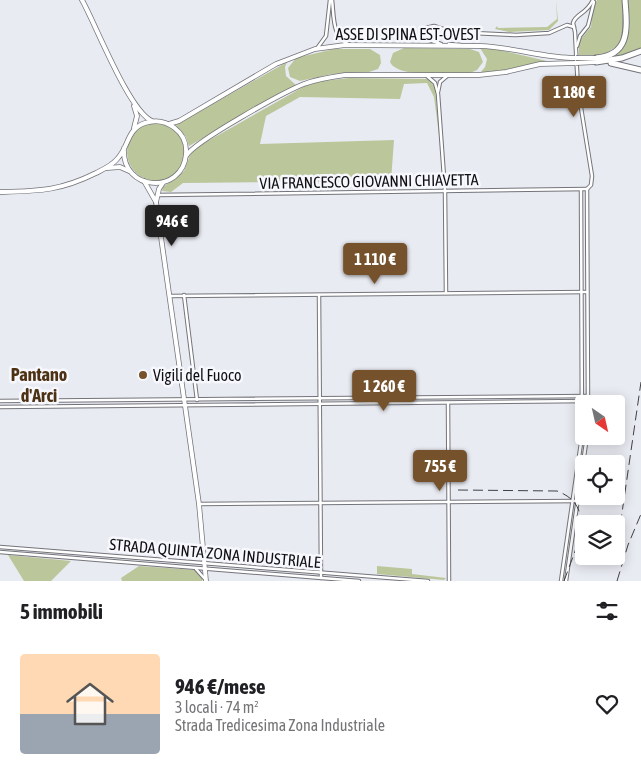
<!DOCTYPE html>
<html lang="it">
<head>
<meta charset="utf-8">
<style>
  body { margin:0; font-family:"Asap Condensed",sans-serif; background:#f2f2f2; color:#202124; height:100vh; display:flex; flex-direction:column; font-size:19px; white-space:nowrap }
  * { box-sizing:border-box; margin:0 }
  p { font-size:16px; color:#757577 }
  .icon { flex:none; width:28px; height:28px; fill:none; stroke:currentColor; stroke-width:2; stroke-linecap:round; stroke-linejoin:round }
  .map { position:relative; height:581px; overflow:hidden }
  .drawer { display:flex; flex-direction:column; background:#fff; flex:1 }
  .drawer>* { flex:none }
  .needle { width:32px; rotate:146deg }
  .buttons { position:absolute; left:575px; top:395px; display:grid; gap:10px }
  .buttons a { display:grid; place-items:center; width:50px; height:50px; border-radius:5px; background:#fff; box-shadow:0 2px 12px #0003; font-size:25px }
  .price { position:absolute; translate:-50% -42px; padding:0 11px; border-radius:5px; background:#75522b; color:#fff; font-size:16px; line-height:32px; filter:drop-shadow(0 1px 2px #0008) }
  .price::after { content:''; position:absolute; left:50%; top:30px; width:15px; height:11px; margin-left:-8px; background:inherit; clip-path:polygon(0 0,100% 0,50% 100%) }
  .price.active { background:#222; color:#fff }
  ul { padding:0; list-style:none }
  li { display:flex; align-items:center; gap:15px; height:125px; padding:0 20px }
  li+li { border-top:1px solid #e0e0e0 }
  li span { display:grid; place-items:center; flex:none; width:140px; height:100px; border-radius:5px; color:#555 }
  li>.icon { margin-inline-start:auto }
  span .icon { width:60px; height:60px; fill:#fffc; stroke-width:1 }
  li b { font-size:21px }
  h2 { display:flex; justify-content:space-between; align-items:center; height:60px; padding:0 20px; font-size:21px }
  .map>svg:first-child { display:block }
</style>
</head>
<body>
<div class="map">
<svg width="641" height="581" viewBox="0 0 641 581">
  <rect width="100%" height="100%" fill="#e9ebf2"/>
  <g fill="#bbc69b">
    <path d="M556,0L558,21L549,30L509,32L495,29L497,26L498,28L547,27L557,19Z"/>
    <path d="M597,0H623L625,26L620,44L603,55H579V41L591,27L592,14Z"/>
    <path d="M628,0H641V50L631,54L612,57C634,40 630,26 628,0Z"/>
    <path d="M404,48L470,49L479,52L483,62L477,70L470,73C452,73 398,79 390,62L393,53Z"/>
    <path d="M480,48L495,49L547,61L505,70L480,73L485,67L487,59Z"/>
    <path d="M334,49H370L380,55L381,63L378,69L369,72L332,74L300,81L290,77L288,68L296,58Z"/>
    <path d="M287,62L285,67L286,76L296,85L189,146L186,137L176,125Z"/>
    <path d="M349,78L428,79L435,87L440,142L434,97L427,83L404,84L400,99L300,97L266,116L260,144L394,140L391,181L183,183L171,192L162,191L163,187L184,171L190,155L199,146L305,86L323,81Z"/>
    <circle cx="156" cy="152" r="29"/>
    <path d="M8,555L71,561L51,581H24Z"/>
    <path d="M139,566L195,570L202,577V581H122L121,578Z"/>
    <path d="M377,566L412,569V574L446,578L444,580L377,574Z"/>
  </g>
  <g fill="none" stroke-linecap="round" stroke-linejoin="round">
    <g stroke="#73747a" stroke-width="4.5">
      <g id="street">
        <path d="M332,0C334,15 332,37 348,44"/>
        <path d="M441,44L426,39L424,33L426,28L434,26L452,32L516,35L549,33L567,25L574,27"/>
        <path d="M449,44L461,45"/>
        <path d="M577,46L580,36L588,26L594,2"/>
        <path d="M318,47L326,36L330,0"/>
        <path d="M427,76L435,83L438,94L445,191L446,293"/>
        <path d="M438,92L440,82L447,76"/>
        <path d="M587,189L588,404"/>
        <path d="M587,189L591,185L592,176L578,89L575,32L573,23C576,13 586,15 593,0"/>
        <path d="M158,195L587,189"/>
        <path d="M184,295L197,400"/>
        <path d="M319,295L321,578"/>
        <path d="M170,296L587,292"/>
        <path d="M0,401L588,396"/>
        <path d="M448,403L449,581"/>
        <path d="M0,407L588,401"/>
        <path d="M199,504L578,501"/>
        <path d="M0,547L428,581"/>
        <path d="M0,552L359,581"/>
        <path d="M196,569L204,578"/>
        <path d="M561,581L582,436L581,190"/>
        <path d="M566,581L587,436"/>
      </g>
    </g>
    <g stroke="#73747a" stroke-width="5.5">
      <g id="secondary">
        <path d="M82,0C96,25 129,111 152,121"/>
        <path d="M134,106L137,116L134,128"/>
        <path d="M169,124L179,121L276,64L315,49L345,45L480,46C513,47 543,58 576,58"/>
        <path d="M186,156C195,141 284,92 304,84C317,79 331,77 345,75H479L506,72L540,64L576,63"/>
        <path d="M107,168L120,167L129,171"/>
        <path d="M144,181L156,202L199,504L206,581"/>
        <path d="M0,192C39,191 60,191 96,173C104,169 113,165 118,158C129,146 127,129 145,123C166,116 188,132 186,154C183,195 121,192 124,148"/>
        <path d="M156,202L159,189L163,183"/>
      </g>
    </g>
    <g stroke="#73747a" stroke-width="7">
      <g id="highway">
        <path d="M596,58C631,55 627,27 625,0"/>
        <path d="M596,62L622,58L641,51"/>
        <path d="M611,63L641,70"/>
      </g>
    </g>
    <use href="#street" stroke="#fff" stroke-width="2.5"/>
    <use href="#secondary" stroke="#fff" stroke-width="4"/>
    <use href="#highway" stroke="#fff" stroke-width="5"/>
    <g stroke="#404145" stroke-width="1" stroke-dasharray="10 5" stroke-linecap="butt">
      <path d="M458,490L557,491C573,497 581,507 581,524"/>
      <path d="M616,554L641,382"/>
      <path d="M564,581L577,546"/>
      <path d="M617,581L628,545L641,514"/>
    </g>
    <g stroke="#73747a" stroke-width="5.5" stroke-linecap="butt">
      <g id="secondary-bridge">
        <path d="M576,58H596"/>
        <path d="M576,63L596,62"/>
      </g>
    </g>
    <use href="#secondary-bridge" stroke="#fff" stroke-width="4"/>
  </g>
  <circle fill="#75522b" stroke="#f7f8fe" stroke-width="2" cx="143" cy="375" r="5"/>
  <g text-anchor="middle" stroke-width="5" stroke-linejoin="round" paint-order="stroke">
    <g font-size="16" fill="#101013" stroke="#f7f8fe">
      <text x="408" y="40">ASSE DI SPINA EST-OVEST</text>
      <text transform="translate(369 181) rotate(-1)" y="6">VIA FRANCESCO GIOVANNI CHIAVETTA</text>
      <text transform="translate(215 553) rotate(5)" y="6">STRADA QUINTA ZONA INDUSTRIALE</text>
    </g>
    <g font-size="16" fill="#101013" stroke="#f7f8fe" text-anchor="start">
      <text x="153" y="381">Vigili del Fuoco</text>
    </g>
    <g font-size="18" font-weight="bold" fill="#4c3112" stroke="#f7f8fe">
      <text x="39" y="381">Pantano<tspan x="39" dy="21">d'Arci</tspan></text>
    </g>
  </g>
</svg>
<div class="buttons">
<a><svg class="needle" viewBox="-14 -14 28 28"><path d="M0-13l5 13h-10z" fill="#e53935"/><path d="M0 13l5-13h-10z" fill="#757577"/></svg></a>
<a><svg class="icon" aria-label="locate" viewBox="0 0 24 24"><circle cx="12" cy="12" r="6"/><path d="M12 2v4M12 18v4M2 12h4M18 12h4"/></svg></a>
<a><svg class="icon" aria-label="layers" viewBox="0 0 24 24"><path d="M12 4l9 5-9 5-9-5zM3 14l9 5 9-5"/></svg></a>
</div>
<b class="price" style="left:574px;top:118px">1 180 €</b>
<b class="price active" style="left:172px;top:247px">946 €</b>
<b class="price" style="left:375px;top:285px">1 110 €</b>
<b class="price" style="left:384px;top:412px">1 260 €</b>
<b class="price" style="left:440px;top:492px">755 €</b>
</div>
<section class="drawer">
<h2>5 immobili<svg class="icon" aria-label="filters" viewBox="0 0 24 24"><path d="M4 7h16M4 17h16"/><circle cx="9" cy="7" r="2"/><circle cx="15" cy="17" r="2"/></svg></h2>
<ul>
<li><span style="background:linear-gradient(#ffd9b3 60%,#9aa5b1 0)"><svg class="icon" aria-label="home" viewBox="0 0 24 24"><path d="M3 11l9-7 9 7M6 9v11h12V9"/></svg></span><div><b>946 €/mese</b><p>3 locali · 74 m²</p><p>Strada Tredicesima Zona Industriale</p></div><svg class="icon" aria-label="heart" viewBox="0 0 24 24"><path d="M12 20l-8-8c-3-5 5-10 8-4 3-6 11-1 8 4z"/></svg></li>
</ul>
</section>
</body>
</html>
